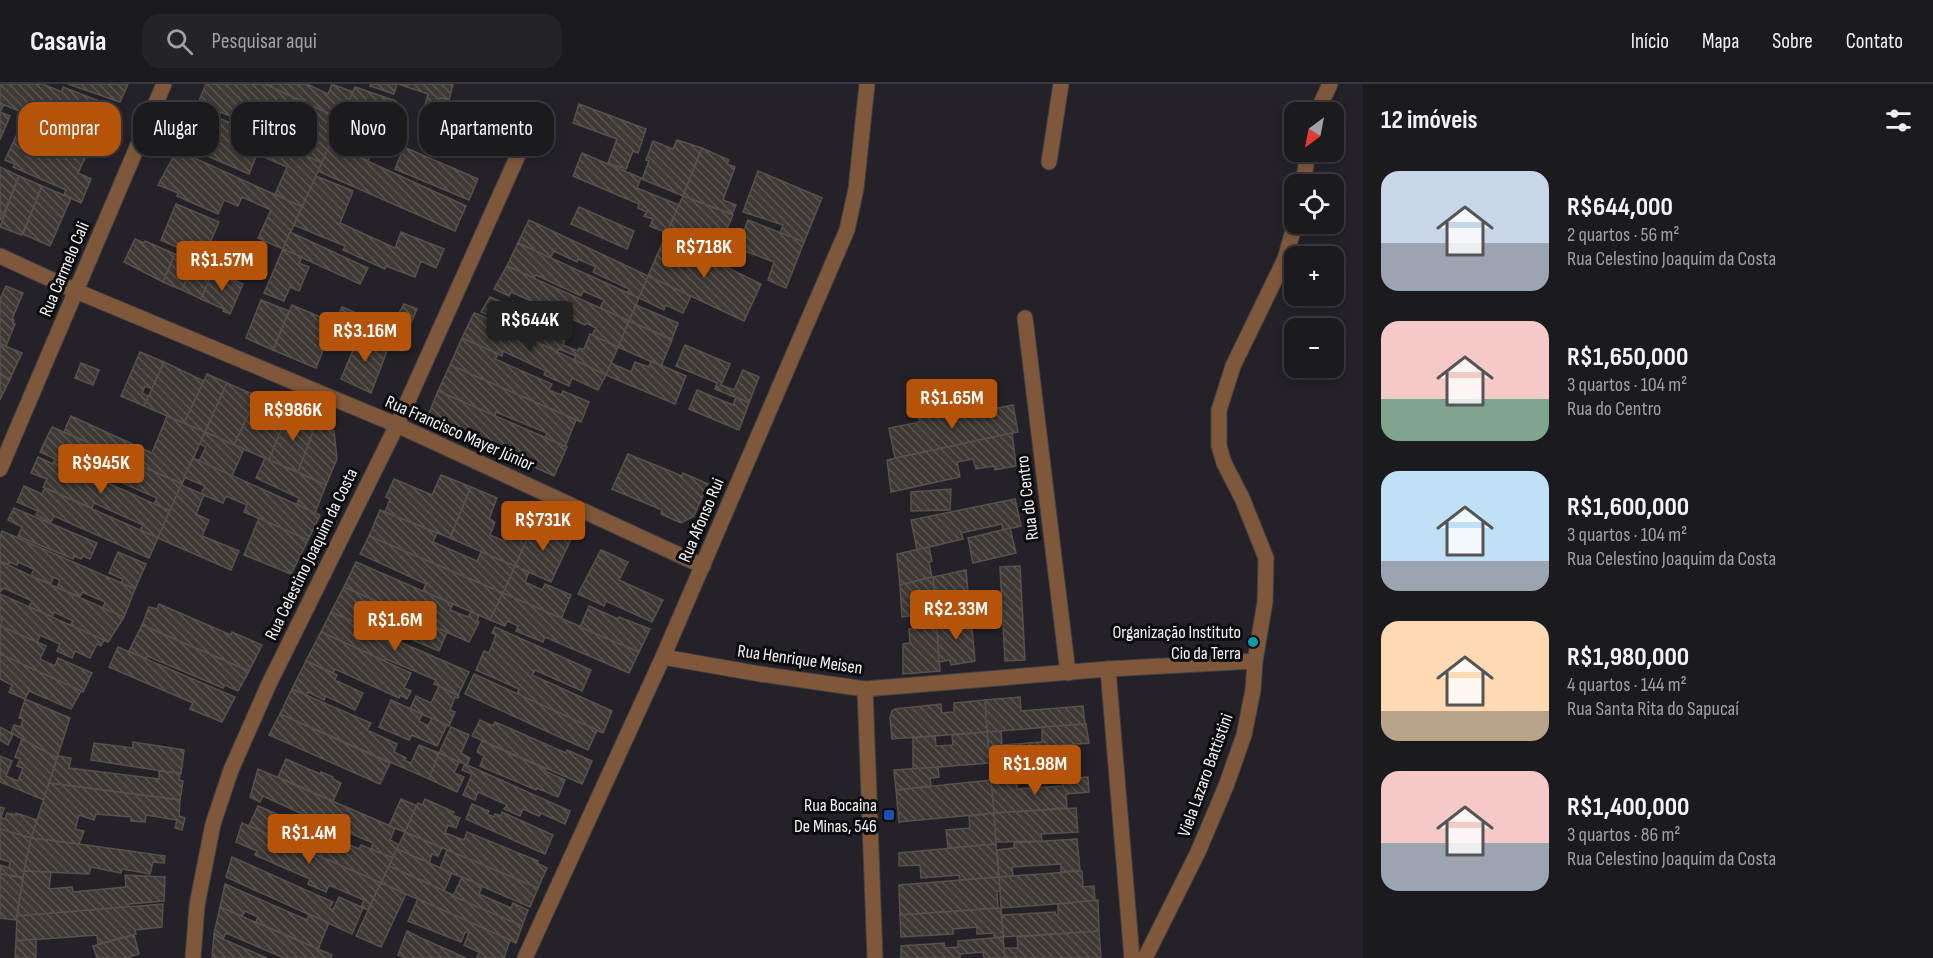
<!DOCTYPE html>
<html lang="pt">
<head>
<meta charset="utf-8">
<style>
  body { margin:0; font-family:"Sofia Sans Condensed",sans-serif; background:#242327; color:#f1f3f6; height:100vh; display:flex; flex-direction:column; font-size:22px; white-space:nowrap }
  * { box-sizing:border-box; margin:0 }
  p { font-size:20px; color:#a0a1a4 }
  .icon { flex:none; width:33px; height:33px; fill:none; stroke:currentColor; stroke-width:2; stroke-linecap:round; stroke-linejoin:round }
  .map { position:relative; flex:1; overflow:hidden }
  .sheet { display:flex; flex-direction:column; background:#1b1a1e; width:570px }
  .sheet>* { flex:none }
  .banner { position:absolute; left:18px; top:18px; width:570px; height:54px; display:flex; gap:12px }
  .needle { width:39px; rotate:212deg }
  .fabs { position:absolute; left:1284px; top:18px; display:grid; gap:12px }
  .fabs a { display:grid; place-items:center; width:60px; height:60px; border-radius:12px; background:#1b1a1e; box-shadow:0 3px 9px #0003,0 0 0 2px #39383c; font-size:30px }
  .price { position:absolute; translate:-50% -51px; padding:0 14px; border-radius:6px; background:#b45309; color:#fff; font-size:20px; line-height:39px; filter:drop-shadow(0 2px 3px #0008) }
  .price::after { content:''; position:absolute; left:50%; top:36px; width:18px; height:14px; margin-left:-9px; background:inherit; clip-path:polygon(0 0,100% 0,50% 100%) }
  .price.on { background:#222; color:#fff }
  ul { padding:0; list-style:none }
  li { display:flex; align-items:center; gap:18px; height:150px; padding:0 18px }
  li span { display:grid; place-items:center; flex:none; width:168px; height:120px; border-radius:18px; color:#555 }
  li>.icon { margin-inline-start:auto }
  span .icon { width:72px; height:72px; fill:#fffc; stroke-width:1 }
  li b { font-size:26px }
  h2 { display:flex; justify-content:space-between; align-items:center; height:72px; padding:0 18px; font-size:26px }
  .chip { padding:0 21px; border-radius:18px; background:#1b1a1e; box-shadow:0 3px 9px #0003,0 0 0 2px #39383c; font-size:21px; line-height:54px }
  .chip.on { background:#b45309; color:#fff }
  header { display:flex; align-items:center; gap:36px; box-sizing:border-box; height:84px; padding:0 30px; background:#1b1a1e; border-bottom:2px solid #39383c }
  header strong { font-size:28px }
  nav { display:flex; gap:33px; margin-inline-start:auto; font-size:21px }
  .search { width:420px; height:54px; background:#242327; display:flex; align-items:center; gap:15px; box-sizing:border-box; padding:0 21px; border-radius:18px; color:#a0a1a4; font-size:22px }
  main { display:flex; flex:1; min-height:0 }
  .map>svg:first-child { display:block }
</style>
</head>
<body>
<header>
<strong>Casavia</strong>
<div class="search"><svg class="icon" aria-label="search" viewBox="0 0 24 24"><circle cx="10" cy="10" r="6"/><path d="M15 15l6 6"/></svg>Pesquisar aqui</div>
<nav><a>Início</a><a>Mapa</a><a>Sobre</a><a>Contato</a></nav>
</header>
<main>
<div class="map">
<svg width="1363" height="874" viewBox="0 0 1363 874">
  <defs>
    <pattern id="building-back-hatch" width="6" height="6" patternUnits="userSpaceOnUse" patternTransform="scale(1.5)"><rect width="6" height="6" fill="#3e3934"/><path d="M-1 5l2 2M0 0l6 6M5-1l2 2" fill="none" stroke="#5a5652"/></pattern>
  </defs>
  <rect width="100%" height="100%" fill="#242228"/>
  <g fill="url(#building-back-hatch)" stroke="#57524c" stroke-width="1.5">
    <path d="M0,0H43L62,8L63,3L117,24L101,65L87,59L85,64L28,40L32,32L4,21L0,28Z"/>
    <path d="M68,0H128L120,18Z"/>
    <path d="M206,0H265L341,35L322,79L286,63L287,59L221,28L218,33L196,24Z"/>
    <path d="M265,0H307L328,10L332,0L353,8L341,35Z"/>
    <path d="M370,0H397L394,10L370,2Z"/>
    <path d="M398,0H453L449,16L440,14L437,25L425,21L428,10Z"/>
    <path d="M355,3L396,17L386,48L381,46L379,51L341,35Z"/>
    <path d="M579,20L646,45L638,69L633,67L626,85L608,79L617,55L573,39Z"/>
    <path d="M196,24L322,79L302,123L275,110L287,83L257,70L249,90L180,60Z"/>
    <path d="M0,28L10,32L0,56Z"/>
    <path d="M341,35L379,51L368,77L330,60Z"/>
    <path d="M18,48L26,52L27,49L85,74L78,89L91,95L81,119L64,111L66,106L13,83L15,80L5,76Z"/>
    <path d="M677,56L702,64L683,112L642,95L649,77L646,76L653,57L673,65Z"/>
    <path d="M330,60L466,122L455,147L318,87Z"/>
    <path d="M404,63L478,95L469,116L395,85Z"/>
    <path d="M702,64L729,76L727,80L735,83L723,116L736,121L732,130L683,112Z"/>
    <path d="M177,66L302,123L283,165L258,154L271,126L242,113L238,122L224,116L218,130L177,112L178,109L158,101Z"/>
    <path d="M582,69L641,94L637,104L679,121L667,149L650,142L653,135L644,132L647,128L638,124L639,120L573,92Z"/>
    <path d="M0,83L19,92L1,136L0,135Z"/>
    <path d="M758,87L822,114L804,158L780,149L783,141L743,128Z"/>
    <path d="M19,92L42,102L22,151L0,143Z"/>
    <path d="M316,92L353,107L340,139L395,164L401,148L444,165L436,184L421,177L415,193L386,182L385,185L343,166L345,162L294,141Z"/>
    <path d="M42,102L71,114L50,162L23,150Z"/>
    <path d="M683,112L733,131L722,156L727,159L721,172L687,157L686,161L665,153Z"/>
    <path d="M176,120L219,138L203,175L161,156Z"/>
    <path d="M579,123L634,147L627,165L571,140Z"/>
    <path d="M529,136L648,192L639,214L627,209L629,205L593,188L596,183L578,175L577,178L554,167L550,174L518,159Z"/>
    <path d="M748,136L804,158L786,204L768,196L774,178L737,164Z"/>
    <path d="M290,148L368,184L360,200L283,165Z"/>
    <path d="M665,153L722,177L720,180L761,200L744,237L648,192Z"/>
    <path d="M135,155L144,159L145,157L175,170L163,198L124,178Z"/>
    <path d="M518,159L639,214L629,237L600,224L604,216L583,207L581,212L536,191L534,194L507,182Z"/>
    <path d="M283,165L302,173L299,179L309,183L299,207L290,203L284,217L264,209Z"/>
    <path d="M175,170L194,179L182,206L163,198Z"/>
    <path d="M194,179L213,187L201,215L182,206Z"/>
    <path d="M507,182L629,237L618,263L592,251L596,244L586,239L585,241L511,208L509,212L494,205Z"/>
    <path d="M213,187L243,200L230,230L223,227L224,225L201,215Z"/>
    <path d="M648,192L691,212L683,229L666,221L664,226L639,214Z"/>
    <path d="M6,202L23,209L12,235L14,236L13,240H15L6,262L0,259V215Z"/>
    <path d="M490,213L511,222L513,217L571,243L563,261L578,267L579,264L584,265L590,250L618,263L606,291L574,276L576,272L559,265L557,268L505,244L507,239L481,228Z"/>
    <path d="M261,216L289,227L273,266L246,254Z"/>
    <path d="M404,220L417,225L411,239L397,233Z"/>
    <path d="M292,221L334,239L316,284L273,266Z"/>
    <path d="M636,221L678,239L672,255L629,237Z"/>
    <path d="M342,223L379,239L372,255L335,239Z"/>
    <path d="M474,229L480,231L606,291L598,306L572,294L569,302L544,291L546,287L503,267L502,272L462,254Z"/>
    <path d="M629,237L672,256L661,282L618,263Z"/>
    <path d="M360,250L389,262L371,309L341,295Z"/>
    <path d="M462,254L498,270L495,275L552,300L549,306L561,311L563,307L589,318L581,338L450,281Z"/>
    <path d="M0,260L22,269L10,295L0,291Z"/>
    <path d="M685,261L730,280L721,301L734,306L743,286L759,293L749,319L715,305L717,299L676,282Z"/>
    <path d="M140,268L164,278L152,305L145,302L142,309L148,312L144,322L121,312Z"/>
    <path d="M651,277L686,292L675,320L606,291L611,279L631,288L635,278L649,283Z"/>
    <path d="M164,278L204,297L184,339L144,322Z"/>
    <path d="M81,279L99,286L93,301L75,294Z"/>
    <path d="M450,281L576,336L565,363L545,354L547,349L496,328L495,332L438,307Z"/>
    <path d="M207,290L227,299L205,348L184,339Z"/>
    <path d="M0,291L10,295L0,316Z"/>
    <path d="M227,299L257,312L234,361L205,348Z"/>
    <path d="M697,306L733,321L736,313L749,319L739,346L689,325Z"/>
    <path d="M438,307L567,363L554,392L427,334Z"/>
    <path d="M257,312L289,327L269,376L234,361Z"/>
    <path d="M1013,321L1018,348L895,374L889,344L920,338L918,333L952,326L953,333Z"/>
    <path d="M289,327L316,340L298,388L269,376Z"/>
    <path d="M71,332L152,369L167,332L205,348L182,400L64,348Z"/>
    <path d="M316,340L334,347L337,375L326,401L298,388Z"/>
    <path d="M52,343L182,400L170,427L154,420L157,414L84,382L81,387L40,368Z"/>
    <path d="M205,348L244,365L232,392L199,377L206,363L200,360Z"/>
    <path d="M1012,349L1016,382L995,386L994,382L976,385L973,375L957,378L960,393L891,408L887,376Z"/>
    <path d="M628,370L682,392L683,389L708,400L694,432L681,439L661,430L662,426L612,405Z"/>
    <path d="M38,373L53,380L55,375L170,427L158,454L140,446L143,441L94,419L92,424L43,403L47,395L31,389Z"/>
    <path d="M193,374L320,431L308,456L244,428L247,421L226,412L223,419L201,410L205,402L184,393Z"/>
    <path d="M265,374L326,401L315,429L297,420L299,414L256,394Z"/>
    <path d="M441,391L471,403L450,454L385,428L390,415L386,413L394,395L432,411Z"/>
    <path d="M181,401L204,411L196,430L209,436L202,452L239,467L231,486L158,454Z"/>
    <path d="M24,402L42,410L45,404L158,454L149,474L54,432L51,438L36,431L38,427L17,418Z"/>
    <path d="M471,403L497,414L489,435L495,438L490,451L504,457L516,430L535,438L515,482L450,454Z"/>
    <path d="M951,405L950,426L911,427V408Z"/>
    <path d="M1015,415L1021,442L1003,446L1002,440L961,449L963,455L917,466L911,436Z"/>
    <path d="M14,424L97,459L90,475L83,472L81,475L74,472L73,475L18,452L22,443L8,436Z"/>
    <path d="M380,426L437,449L433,458L477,477L481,468L515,482L503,509L369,452Z"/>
    <path d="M259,434L308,456L291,490L244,471Z"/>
    <path d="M535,438L571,455L551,498L515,482Z"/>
    <path d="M1010,444L1016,469L973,479L968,454Z"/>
    <path d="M2,447L135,505L124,533L103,524L105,518L82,508L80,513L57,503L60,496L53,493L51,500L31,492L34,485L18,478L17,481L9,478L8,481L0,477V452Z"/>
    <path d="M369,452L503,509L490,536L423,507L426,500L360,470Z"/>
    <path d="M929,463L932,477L929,478L932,493L900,501L897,470Z"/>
    <path d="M601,466L628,478L619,496L663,516L652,538L606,517L604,522L578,510Z"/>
    <path d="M118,468L146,480L135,505L121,499L123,495L109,489Z"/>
    <path d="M0,477L31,492L124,533L108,558L70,542L73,537L54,528L52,533L29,523L32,517L4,504L0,508Z"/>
    <path d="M356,478L453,520L450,526L468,533L471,528L479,531L477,537L479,538L469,558L344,503Z"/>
    <path d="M515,482L529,488L525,498L542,506L545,500L571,511L561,535L503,509Z"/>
    <path d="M1020,482L1025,576L1005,577L1000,483Z"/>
    <path d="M966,486L970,529L936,536L933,493Z"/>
    <path d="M933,493L940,587L903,590V560L910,559L909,545L918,544L917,531L902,533L900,501Z"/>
    <path d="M344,503L447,548L439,567L379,542L376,548L331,528Z"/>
    <path d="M503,509L639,568L629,589L545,553L543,558L516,547L518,542L507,537L505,542L490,536Z"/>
    <path d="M0,510L104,556L101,562L97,560L90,574L75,567L72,574L57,567L60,560L40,551L37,559L0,542L2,536L0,535Z"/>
    <path d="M159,520L231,551L232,548L262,561L249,587L142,541L149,523L157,525Z"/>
    <path d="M589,522L618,535L619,533L650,545L639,568L580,543Z"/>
    <path d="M331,528L469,588L458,611L434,600L436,596L386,575L385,577L321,548Z"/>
    <path d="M971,533L975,577L951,581L950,576L939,578L937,539Z"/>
    <path d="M142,541L249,587L238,607L225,601L223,604L147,572L146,575L129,567Z"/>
    <path d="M0,542L46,562L40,575L55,582L58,574L92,589L83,608L0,570Z"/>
    <path d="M495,543L591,586L582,607L535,586L532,591L612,627L603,649L517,610L519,605L476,586L484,567L489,569L496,551L492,549Z"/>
    <path d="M321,548L411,589L404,604L411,607L407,615L400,611L399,614L335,585L333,589L306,577Z"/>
    <path d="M118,563L235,613L222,638L190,625L193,619L109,583Z"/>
    <path d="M0,570L81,607L71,625L29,607L25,615L9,608L12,601L0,595Z"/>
    <path d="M306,577L337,591L335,596L363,609L355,626L326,612L324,616L308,608L306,611L292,605Z"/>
    <path d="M474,590L597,646L588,666L465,610Z"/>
    <path d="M439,602L459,612L458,614L455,613L450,626L455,628L449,642L410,625L416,612L431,619Z"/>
    <path d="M292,605L371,639L367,646L397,660L394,668L406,674L404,676L411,679L419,661L439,669L429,695L280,630Z"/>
    <path d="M1020,613L1021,627L1083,622L1085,640L987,648L985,616Z"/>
    <path d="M25,615L70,634L57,674L11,649L14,641L21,643L23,635L19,634Z"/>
    <path d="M391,616L422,630L419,637L428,642L432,634L447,641L437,662L412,651L409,656L379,643Z"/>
    <path d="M985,616L987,648L892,655L890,634L892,627L895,625L941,620L942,629L954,628V619Z"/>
    <path d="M280,630L390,679L380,700L269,651Z"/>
    <path d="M480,636L493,642L495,638L566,669L567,666L592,677L582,700L472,652Z"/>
    <path d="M1086,640L1089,659L1041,663L1042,676L990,679L987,648L1001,647L1002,661L1042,658V643Z"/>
    <path d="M0,643L13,650L8,661L0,656Z"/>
    <path d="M451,643L469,651L461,669L470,674L467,681L439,669Z"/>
    <path d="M987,648L990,679L913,685V654L935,652L936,662L953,661L952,651Z"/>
    <path d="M22,655L57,674L44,716L0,698V672L12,677L6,692L18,697L23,684L17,682L20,675L15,673Z"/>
    <path d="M482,657L545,685V687L565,696L558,713L537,704L536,706L480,682L484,672L477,668Z"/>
    <path d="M133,658L184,666L181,690L91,676L94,659L133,664Z"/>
    <path d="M439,669L459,678L454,689L464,693L457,708L429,695Z"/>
    <path d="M58,672L71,674L69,684L159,695V687L180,689L179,696L183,697L180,716L49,699Z"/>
    <path d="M286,675L320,690L321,688L333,693V695L341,699L333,717L278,693Z"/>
    <path d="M465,680L570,727L565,740L541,729L539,732L523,725L520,732L504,725L507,721L478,708L475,716L463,711L472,690L462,686Z"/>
    <path d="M938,683L939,693L930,694L931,702L896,706L894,686Z"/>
    <path d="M258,685L395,744L390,756L399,761L393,774L371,765L373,759L324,738L321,744L307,738L309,733L263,712L260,718L250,713Z"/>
    <path d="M1088,693L1089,708L1066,710L1067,724L994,729L991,699L1017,697V705L1063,702V695Z"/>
    <path d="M991,696L994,729L899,738L896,706Z"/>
    <path d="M49,699L180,716L179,732L185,734L182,746L175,744L177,736L146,731L145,738L131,737V733L96,730L94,736L79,731L75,745L84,747L79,760L31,754Z"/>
    <path d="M401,715L417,722L405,748L389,742Z"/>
    <path d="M425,715L454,728L452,731L460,734L456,744L448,741L445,749L464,756L467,748L538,777L537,779L547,784L538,804L405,748L418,719L422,721Z"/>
    <path d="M472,720L489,727L487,730L494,733L495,730L501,732L502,728L553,751L545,770L466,735Z"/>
    <path d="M258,722L359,765L361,761L393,774L381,799L249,742Z"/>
    <path d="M0,723L4,724L1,734L5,735L7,729L16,731V729L37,736L31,754L0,745Z"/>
    <path d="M1076,724L1078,748L1041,750L1042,757L996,758L994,729Z"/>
    <path d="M994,729L996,760L948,764L946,746L970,744L969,732Z"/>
    <path d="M242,739L381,799L368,826L361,823L364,816L329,801L326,808L308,800L310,795L255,771L257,767L236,758Z"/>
    <path d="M0,745L31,754L23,793L0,790L1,781L9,784L10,778L0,775Z"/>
    <path d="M405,748L442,764L438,772L432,770L429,779L397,765Z"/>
    <path d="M31,754L79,760L165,772L164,779L153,778L150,790L122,785L121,789L91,783L89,790L24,787Z"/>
    <path d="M1077,755L1080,786L1061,788V780L1012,783L1013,792L999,793L997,766L1014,764V759Z"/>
    <path d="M996,760L999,793L960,796L959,791L921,794L920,781L899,782V769Z"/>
    <path d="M397,765L452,789L444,807L389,782Z"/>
    <path d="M447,766L538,804L530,823L440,784Z"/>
    <path d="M232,773L333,818L329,824L333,826L339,813L363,824L352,850L226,793Z"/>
    <path d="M389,782L522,842L516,859L381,799Z"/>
    <path d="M24,787L51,788L49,805L72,803L73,808L126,803L125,791L165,793L164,817L129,820V823L17,832Z"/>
    <path d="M1082,787L1083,803L1094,802L1095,817L1001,824L999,793Z"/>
    <path d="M0,790L23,794L16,836L0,834Z"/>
    <path d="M462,793L482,802L479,810L511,824L513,819L528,826L522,842L453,812Z"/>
    <path d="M999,793L1000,807H997L998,824L900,831L899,801Z"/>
    <path d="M381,799L406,810L381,863L356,852Z"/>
    <path d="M225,800L307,836L309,830L329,839L318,865L256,838L258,833L245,827L242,832L220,823Z"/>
    <path d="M418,815L510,856L504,874H477L479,868L464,861L469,849L465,848L461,858L408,837Z"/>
    <path d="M1098,816L1099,847L1003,853L1002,831L1055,828L1056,831H1058V820Z"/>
    <path d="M163,820L162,843L135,846L136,850L98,860L97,851L16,857L17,832Z"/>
    <path d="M220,823L332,871L331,874H284L226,849L223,855L214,850Z"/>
    <path d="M1001,824L1003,853L994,854V849L977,850V843L953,845V850L901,853L900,831Z"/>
    <path d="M407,847L421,854L466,874H406L398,871Z"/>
    <path d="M1099,847L1101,874H1005L1004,864H1018L1017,853Z"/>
    <path d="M214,850L223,855L267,874H212Z"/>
    <path d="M134,851L139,870L126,874H97L93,862Z"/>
    <path d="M1003,853L1005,874H984L983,868L960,870V874H901V862L944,859L945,864L958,863V857Z"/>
    <path d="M36,855V874H15L16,857Z"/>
  </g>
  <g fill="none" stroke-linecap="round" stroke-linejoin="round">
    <g stroke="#413f45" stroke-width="17">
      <g id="street">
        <path d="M1317,28L1330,0"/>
        <path d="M1049,78L1061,0"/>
        <path d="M1303,100L1308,68"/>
        <path d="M0,172L76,207L397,341L703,482"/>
        <path d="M1025,234L1068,589"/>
        <path d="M0,385L164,0"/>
        <path d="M663,573L760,590L865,605L1108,585L1255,577"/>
        <path d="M1108,585L1132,874"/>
        <path d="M865,605L875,874"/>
        <path d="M193,874L197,821L213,740L231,686L268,602L397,341L536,31"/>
        <path d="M525,874L663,573L847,146L856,105L867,0"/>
        <path d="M1145,874L1198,768L1226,702L1244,651L1253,606L1255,577L1265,518L1266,474L1242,414L1224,379L1219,362V326L1233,282L1285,175L1295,140"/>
      </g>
    </g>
    <use href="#street" stroke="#7f583b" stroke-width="15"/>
  </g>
  <circle fill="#0f9aa8" stroke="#0d0c0f" stroke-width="2" cx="1253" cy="558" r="6"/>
  <rect fill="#1a4fb4" stroke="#0d0c0f" stroke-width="2" x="883" y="725" width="12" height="12" rx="3"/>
  <g text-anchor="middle" stroke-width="6" stroke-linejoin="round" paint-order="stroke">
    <g font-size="18" fill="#f4f3f7" stroke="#0d0c0f">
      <text transform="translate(64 185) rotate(-67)" y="6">Rua Carmelo Cali</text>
      <text transform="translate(460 349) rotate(24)" y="6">Rua Francisco Mayer Júnior</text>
      <text transform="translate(1027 414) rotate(-97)" y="6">Rua do Centro</text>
      <text transform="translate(701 436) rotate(-67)" y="6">Rua Afonso Rui</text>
      <text transform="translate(311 470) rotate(-64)" y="6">Rua Celestino Joaquim da Costa</text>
      <text transform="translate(800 575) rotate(8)" y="6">Rua Henrique Meisen</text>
      <text transform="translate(1205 691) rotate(-70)" y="6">Viela Lazaro Battistini</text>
    </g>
    <g font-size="18" fill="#f4f3f7" stroke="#0d0c0f" text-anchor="end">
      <text x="1241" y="554">Organização Instituto<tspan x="1241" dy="21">Cio da Terra</tspan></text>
      <text x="877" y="727">Rua Bocaina<tspan x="877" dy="21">De Minas, 546</tspan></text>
    </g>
  </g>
</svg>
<div class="fabs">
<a><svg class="needle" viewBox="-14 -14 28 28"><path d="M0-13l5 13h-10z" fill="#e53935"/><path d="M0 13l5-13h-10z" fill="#a0a1a4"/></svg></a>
<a><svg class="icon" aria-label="locate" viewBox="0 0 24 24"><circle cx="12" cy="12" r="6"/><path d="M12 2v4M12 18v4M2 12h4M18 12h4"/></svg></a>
<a>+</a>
<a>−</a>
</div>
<b class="price" style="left:704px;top:195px">R$718K</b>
<b class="price" style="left:222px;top:208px">R$1.57M</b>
<b class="price on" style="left:530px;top:268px">R$644K</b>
<b class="price" style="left:365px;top:279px">R$3.16M</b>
<b class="price" style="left:952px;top:346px">R$1.65M</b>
<b class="price" style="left:293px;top:358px">R$986K</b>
<b class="price" style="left:101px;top:411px">R$945K</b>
<b class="price" style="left:543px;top:468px">R$731K</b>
<b class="price" style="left:956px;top:557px">R$2.33M</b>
<b class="price" style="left:395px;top:568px">R$1.6M</b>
<b class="price" style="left:1035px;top:712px">R$1.98M</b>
<b class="price" style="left:309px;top:781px">R$1.4M</b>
<div class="banner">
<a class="chip on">Comprar</a>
<a class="chip">Alugar</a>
<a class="chip">Filtros</a>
<a class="chip">Novo</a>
<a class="chip">Apartamento</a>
</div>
</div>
<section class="sheet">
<h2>12 imóveis<svg class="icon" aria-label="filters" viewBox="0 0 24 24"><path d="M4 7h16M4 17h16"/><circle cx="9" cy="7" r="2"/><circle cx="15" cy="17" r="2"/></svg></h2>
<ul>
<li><span style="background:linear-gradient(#c9d6e8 60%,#9aa5b1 0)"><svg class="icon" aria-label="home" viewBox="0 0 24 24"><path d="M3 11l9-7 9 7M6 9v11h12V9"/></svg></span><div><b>R$644,000</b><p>2 quartos · 56 m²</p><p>Rua Celestino Joaquim da Costa</p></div></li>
<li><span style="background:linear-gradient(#f6c9c9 65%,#7fa58c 0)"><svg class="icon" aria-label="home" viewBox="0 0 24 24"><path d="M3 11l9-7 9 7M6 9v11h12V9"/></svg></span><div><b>R$1,650,000</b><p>3 quartos · 104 m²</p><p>Rua do Centro</p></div></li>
<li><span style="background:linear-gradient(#bfe0f5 75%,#9aa5b1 0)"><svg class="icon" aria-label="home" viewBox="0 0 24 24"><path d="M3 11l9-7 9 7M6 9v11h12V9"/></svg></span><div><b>R$1,600,000</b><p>3 quartos · 104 m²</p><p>Rua Celestino Joaquim da Costa</p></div></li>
<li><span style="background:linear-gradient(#ffd9b3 75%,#b9a48a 0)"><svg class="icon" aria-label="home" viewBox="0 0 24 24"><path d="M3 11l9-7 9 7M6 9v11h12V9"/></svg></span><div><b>R$1,980,000</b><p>4 quartos · 144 m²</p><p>Rua Santa Rita do Sapucaí</p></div></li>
<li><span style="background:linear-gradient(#f6c9c9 60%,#9aa5b1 0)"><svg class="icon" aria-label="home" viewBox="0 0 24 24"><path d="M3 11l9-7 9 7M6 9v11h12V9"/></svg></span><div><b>R$1,400,000</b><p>3 quartos · 86 m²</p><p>Rua Celestino Joaquim da Costa</p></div></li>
</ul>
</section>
</main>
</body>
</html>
